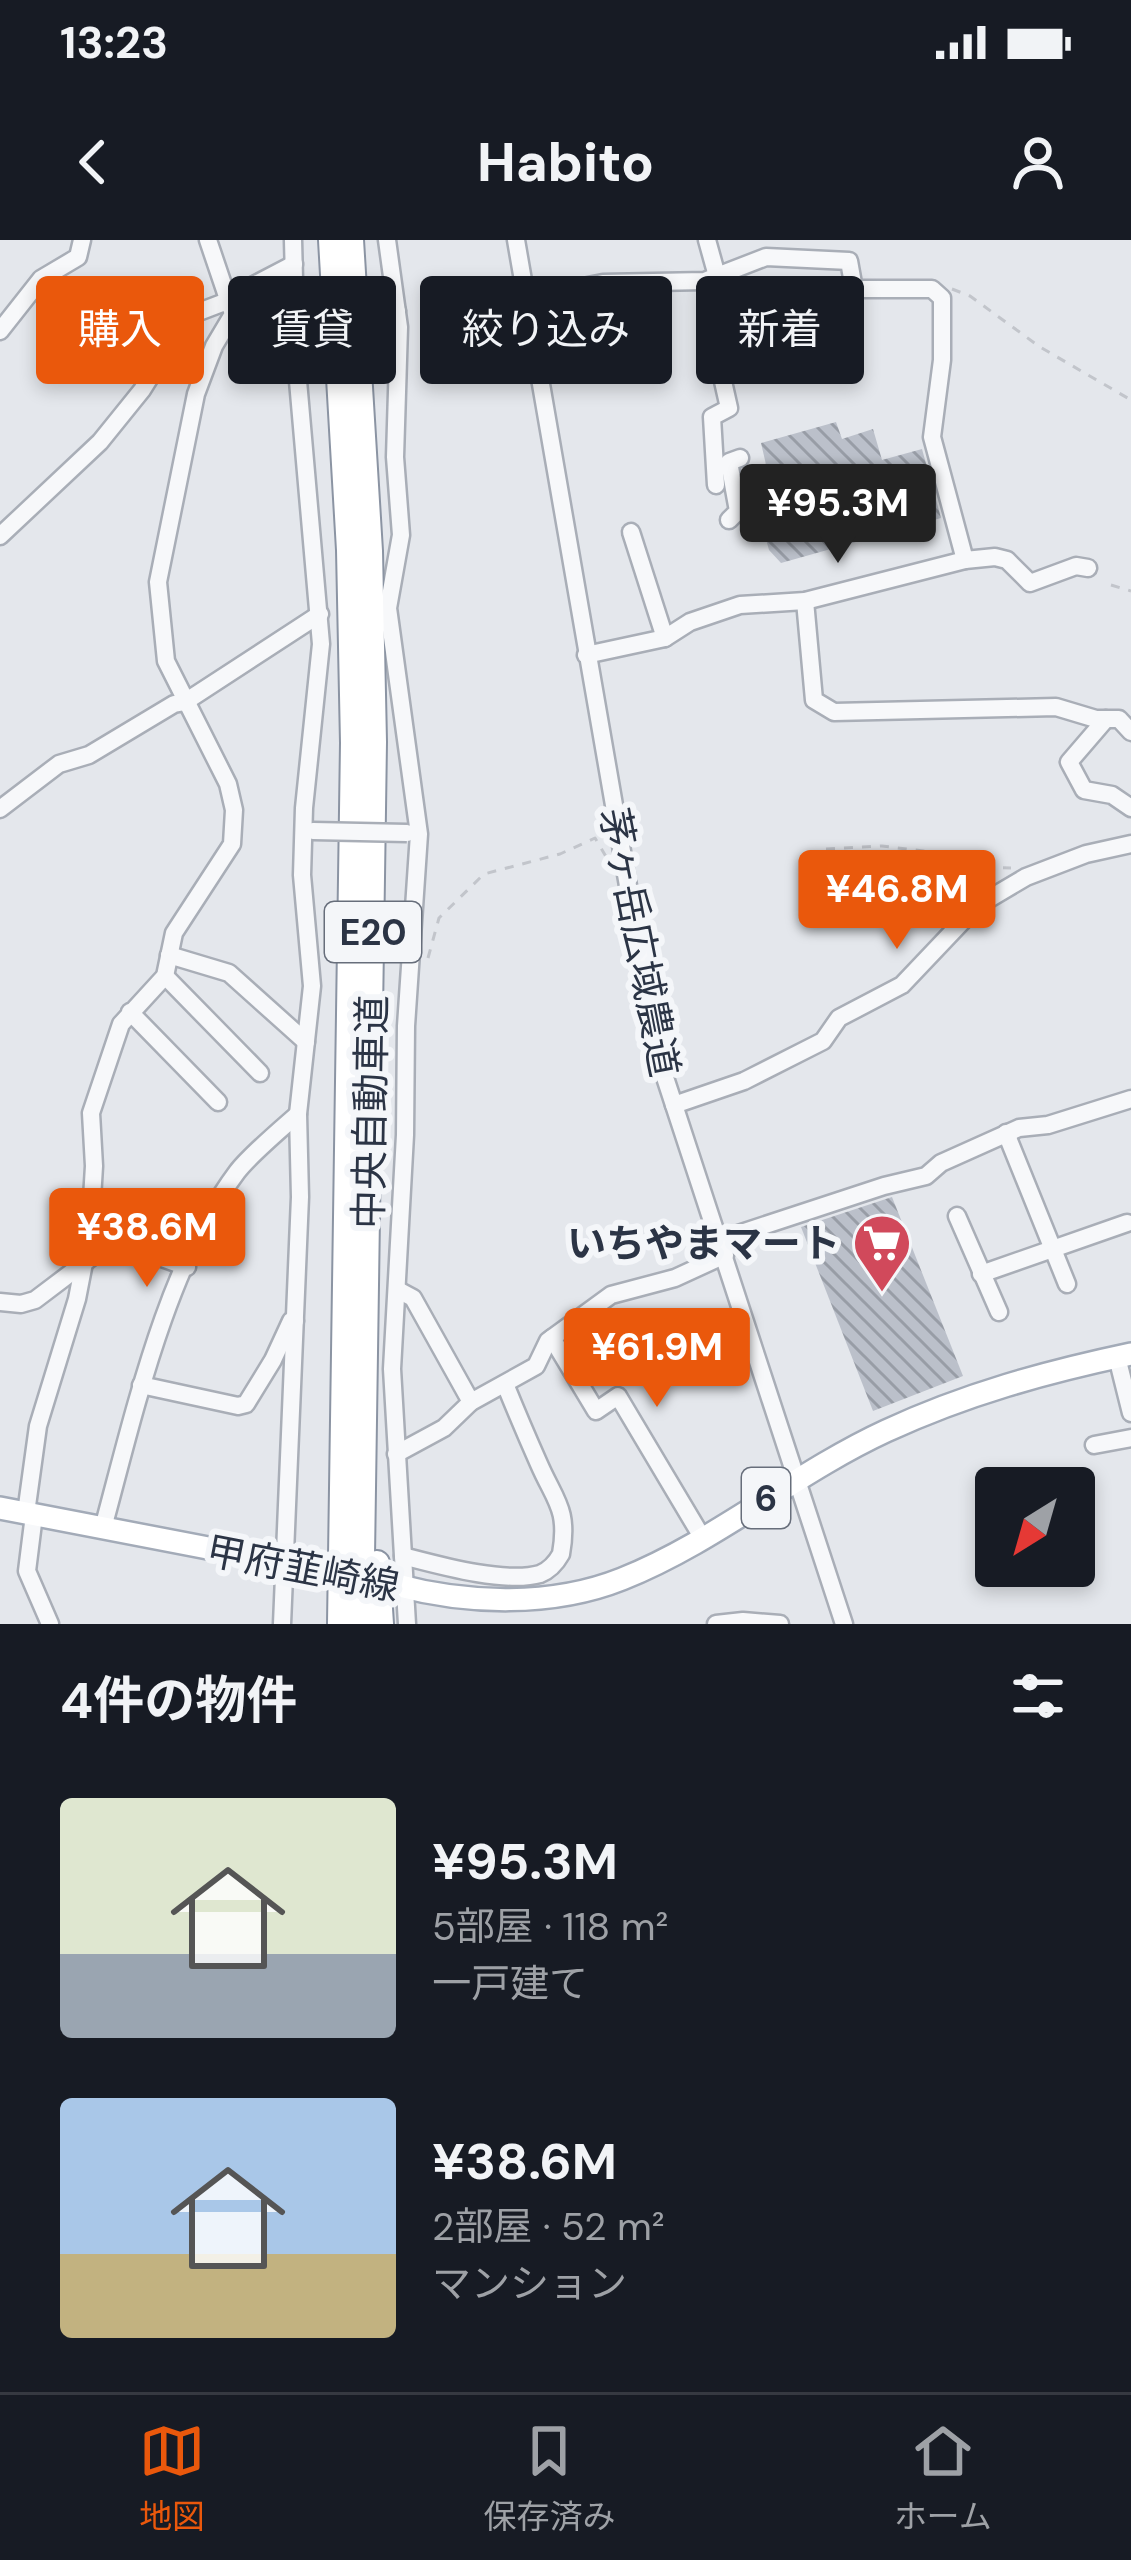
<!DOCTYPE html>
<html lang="ja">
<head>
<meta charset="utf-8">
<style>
  body { margin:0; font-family:"DM Sans","Noto Sans JP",sans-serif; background:#242831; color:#f1f3f6; height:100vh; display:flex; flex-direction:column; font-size:45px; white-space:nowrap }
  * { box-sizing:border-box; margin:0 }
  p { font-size:39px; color:#9ea1a6 }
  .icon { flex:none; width:66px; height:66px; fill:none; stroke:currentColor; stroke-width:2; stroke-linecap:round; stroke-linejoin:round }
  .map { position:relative; height:1384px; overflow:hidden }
  .side { display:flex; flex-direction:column; background:#171b24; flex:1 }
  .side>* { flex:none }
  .hud { position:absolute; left:36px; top:36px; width:1059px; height:108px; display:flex; gap:24px }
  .needle { width:78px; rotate:217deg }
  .tools { position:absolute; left:975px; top:1227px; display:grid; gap:24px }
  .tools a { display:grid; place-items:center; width:120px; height:120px; border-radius:12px; background:#171b24; box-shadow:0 6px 18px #0003; font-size:60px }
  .price { position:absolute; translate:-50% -102px; padding:0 27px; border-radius:12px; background:#ea580c; color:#fff; font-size:39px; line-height:78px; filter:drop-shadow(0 3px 6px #0008) }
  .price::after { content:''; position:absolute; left:50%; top:72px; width:36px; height:27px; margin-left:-18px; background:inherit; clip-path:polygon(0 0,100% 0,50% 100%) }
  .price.active { background:#222; color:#fff }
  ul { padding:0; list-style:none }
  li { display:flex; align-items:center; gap:36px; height:300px; padding:0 60px }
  li span { display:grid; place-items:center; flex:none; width:336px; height:240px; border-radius:12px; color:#555 }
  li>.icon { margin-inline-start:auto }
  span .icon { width:144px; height:144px; fill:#fffc; stroke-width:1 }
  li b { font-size:51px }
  h2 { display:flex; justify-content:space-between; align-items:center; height:144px; padding:0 60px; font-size:51px }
  .pill { padding:0 42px; border-radius:12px; background:#171b24; box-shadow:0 6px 18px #0003; font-size:42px; line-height:108px }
  .pill.active { background:#ea580c; color:#fff }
  .status { display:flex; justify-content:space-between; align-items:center; height:84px; padding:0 60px; background:#171b24; direction:ltr }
  .status svg { height:33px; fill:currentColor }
  header { display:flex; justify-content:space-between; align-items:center; height:156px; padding:0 60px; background:#171b24; font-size:54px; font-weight:800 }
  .tab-bar { display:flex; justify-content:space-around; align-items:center; height:168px; border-top:3px solid #363941; background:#171b24; font-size:33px; color:#9ea1a6 }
  .tab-bar a { display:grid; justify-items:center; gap:6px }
  .tab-bar .active { color:#ea580c }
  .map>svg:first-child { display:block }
</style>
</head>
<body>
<div class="status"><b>13:23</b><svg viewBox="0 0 49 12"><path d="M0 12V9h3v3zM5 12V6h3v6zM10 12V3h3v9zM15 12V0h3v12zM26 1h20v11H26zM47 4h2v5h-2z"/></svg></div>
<header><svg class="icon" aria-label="back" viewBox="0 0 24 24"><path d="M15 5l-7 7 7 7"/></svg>Habito<svg class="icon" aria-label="person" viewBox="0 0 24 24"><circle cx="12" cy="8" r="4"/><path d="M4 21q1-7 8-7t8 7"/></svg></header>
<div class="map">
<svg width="1131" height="1384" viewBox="0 0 1131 1384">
  <defs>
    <pattern id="building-back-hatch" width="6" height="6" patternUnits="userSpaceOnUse" patternTransform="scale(3)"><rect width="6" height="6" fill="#bbc0ca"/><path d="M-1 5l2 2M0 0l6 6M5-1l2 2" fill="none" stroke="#989da6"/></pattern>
  </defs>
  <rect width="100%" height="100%" fill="#e4e7ec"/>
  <g fill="url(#building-back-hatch)">
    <path d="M836,182L842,199L873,189L882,220L922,209L941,278L781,323L769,310L760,278L751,281L744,234L767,229L761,203Z"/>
    <path d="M892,957L963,1136L873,1171L801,987Z"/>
  </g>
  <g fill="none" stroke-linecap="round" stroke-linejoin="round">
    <path stroke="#bfc3cb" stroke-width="16" stroke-dasharray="16 8" stroke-linecap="butt" d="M315,78L346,75"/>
    <g stroke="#a9aeb7" stroke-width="21">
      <g id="minor">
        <path d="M387,0L399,87L395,217L401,295L388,368L419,594L406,786L405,895L392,1129L407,1384"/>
        <path d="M516,0L657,813L844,1384"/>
        <path d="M717,36L766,17L849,21L854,49"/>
        <path d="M229,58L294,24"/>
        <path d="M377,72L397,71"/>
        <path d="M0,91L41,39L78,17L82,0"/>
        <path d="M544,116L543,55L603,43L705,41L717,36L707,0"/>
        <path d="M716,245L712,177L729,168L720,128L775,110L770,85L773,79L854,49H932L942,58V120L932,197L965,320"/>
        <path d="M729,280L738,271L729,222L740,218"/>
        <path d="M631,292L665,398"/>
        <path d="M0,296L100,202L142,150L182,86L196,73L230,60"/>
        <path d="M805,361L814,460L834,472L1056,467L1096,479H1119L1131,492"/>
        <path d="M586,415L665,398L690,382L740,365L805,361L965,320L995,317L1007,320L1030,343L1076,326L1088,328"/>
        <path d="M1106,479L1069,522L1084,550L1112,555L1131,568"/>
        <path d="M0,569L59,524L89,515L174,464L185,462L320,374"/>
        <path d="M169,715L229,733L306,802"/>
        <path d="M165,736L260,833"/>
        <path d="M130,772L218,862"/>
        <path d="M674,865L744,841L823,801L839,778L902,745L977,666L1026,637L1086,614L1131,604"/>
        <path d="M1006,893L1067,1044"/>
        <path d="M957,976L999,1072"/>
        <path d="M720,1000L884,946L926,936L941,923L1019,888L1048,885L1131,859"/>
        <path d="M981,1034L1127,983"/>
        <path d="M398,1050L413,1058L471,1162"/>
        <path d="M0,1062L21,1064L35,1060L109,1004L120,1003L187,1027"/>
        <path d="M552,1098L596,1171L618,1156L702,1297"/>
        <path d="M1117,1117L1131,1173"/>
        <path d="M141,1145L238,1166L246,1164L273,1120L291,1081H295"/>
        <path d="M1094,1205L1131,1198"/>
        <path d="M396,1214L444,1188L471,1162L536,1126L548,1101L611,1055L675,1038L725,1015"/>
        <path d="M26,1273L38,1186L77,1059L90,992L94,926L91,873L121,784L165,736L174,693L232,604L234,570L228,544L166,421L158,342L196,154L214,106L233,74L208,0"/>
        <path d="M34,1275L27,1331L50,1384"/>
        <path d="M103,1288C134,1174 166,1027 237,932C250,915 281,889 298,874"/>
        <path d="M403,1316C438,1325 505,1344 540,1334C550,1330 556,1323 561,1314C569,1269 555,1261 539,1224C527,1197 516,1171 505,1144"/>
        <path d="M282,1384L300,957L298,874L312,746L302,635L304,568L321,404L296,118L293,0"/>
        <path d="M716,1384L743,1381L780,1384"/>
      </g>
    </g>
    <g stroke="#a3abb8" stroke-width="26">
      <g id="major">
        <path d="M0,1268L296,1325"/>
        <path d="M396,1345C467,1364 552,1367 622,1339C715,1302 795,1233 886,1191C966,1154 1046,1132 1131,1114"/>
      </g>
    </g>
    <g stroke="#8b94a3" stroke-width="28">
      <g id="highway">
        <path d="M331,0L349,310L353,503L340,1384"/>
        <path d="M351,0L370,311L374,502L361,1384"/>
        <path d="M377,1323L381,1384"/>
      </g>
    </g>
    <g stroke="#c2c5cb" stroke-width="3" stroke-dasharray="9 9" stroke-linecap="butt">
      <path d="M952,49L970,56L1040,107L1131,160"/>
      <path d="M1111,345L1131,351"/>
      <path d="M826,609L882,606L923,611L971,627L1011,628"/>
      <path d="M428,718L439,678L484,634L560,614L595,598L608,620"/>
    </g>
    <use href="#minor" stroke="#f7f8fa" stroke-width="16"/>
    <use href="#major" stroke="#fff" stroke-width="21"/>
    <use href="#highway" stroke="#fff" stroke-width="24"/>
    <g stroke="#a9aeb7" stroke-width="21" stroke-linecap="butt">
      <path id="minor-bridge" d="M313,591L407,593"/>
    </g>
    <g stroke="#a3abb8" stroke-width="26" stroke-linecap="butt">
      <path id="major-bridge" d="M296,1325L396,1345"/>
    </g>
    <use href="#minor-bridge" stroke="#f7f8fa" stroke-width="16"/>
    <use href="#major-bridge" stroke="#fff" stroke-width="21"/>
  </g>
  <defs>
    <g id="supermarket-pin" transform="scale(3)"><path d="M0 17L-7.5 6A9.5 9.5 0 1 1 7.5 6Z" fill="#d1495b" stroke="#f4f6f9"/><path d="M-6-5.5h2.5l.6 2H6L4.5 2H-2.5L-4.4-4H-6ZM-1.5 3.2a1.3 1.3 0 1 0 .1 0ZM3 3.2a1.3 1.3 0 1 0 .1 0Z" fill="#fff"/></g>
  </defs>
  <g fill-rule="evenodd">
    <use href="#supermarket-pin" x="882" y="1003"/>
  </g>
  <g text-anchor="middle" stroke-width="12" stroke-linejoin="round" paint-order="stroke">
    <g fill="#f4f6f9" stroke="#676e7b" stroke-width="3">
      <rect x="325" y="662" width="96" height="60" rx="9"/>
      <rect x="742" y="1228" width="48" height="60" rx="9"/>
    </g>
    <g font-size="36" font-weight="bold" fill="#2b3445">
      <text x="373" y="705">E20</text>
      <text x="766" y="1271">6</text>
    </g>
    <g font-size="39" fill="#2b3445" stroke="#f4f6f9">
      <text transform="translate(640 702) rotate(79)" y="14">茅ヶ岳広域農道</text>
      <text transform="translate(370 872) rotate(-89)" y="14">中央自動車道</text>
      <text transform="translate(303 1328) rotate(11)" y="14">甲府韮崎線</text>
    </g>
    <g font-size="39" font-weight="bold" fill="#2b3445" stroke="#f4f6f9" text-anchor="end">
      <text x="840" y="1017">いちやまマート</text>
    </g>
  </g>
</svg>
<div class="tools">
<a><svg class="needle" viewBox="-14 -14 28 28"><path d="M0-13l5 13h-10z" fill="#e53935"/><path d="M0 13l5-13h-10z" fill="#9ea1a6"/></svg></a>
</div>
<b class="price active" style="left:838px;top:326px">¥95.3M</b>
<b class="price" style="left:897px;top:712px">¥46.8M</b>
<b class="price" style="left:147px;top:1050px">¥38.6M</b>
<b class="price" style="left:657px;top:1170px">¥61.9M</b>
<div class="hud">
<a class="pill active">購入</a>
<a class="pill">賃貸</a>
<a class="pill">絞り込み</a>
<a class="pill">新着</a>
</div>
</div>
<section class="side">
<h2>4件の物件<svg class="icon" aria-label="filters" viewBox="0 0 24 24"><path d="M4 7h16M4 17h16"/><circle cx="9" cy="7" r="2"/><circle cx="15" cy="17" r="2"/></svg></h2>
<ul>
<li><span style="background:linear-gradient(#dfe7d0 65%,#9aa5b1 0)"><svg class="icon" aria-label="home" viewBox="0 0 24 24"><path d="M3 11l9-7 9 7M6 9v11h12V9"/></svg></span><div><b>¥95.3M</b><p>5部屋 · 118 m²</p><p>一戸建て</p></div></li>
<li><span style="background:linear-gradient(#a9c7e8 65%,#c2b280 0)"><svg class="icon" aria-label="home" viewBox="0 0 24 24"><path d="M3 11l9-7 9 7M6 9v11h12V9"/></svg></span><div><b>¥38.6M</b><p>2部屋 · 52 m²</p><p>マンション</p></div></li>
</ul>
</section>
<nav class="tab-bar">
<a class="active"><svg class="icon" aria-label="map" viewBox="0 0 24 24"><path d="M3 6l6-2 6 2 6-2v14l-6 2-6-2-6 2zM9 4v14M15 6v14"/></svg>地図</a>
<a><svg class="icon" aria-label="saved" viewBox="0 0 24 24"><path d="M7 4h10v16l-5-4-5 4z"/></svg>保存済み</a>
<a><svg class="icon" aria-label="home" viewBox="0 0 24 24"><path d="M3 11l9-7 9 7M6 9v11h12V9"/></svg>ホーム</a>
</nav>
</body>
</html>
